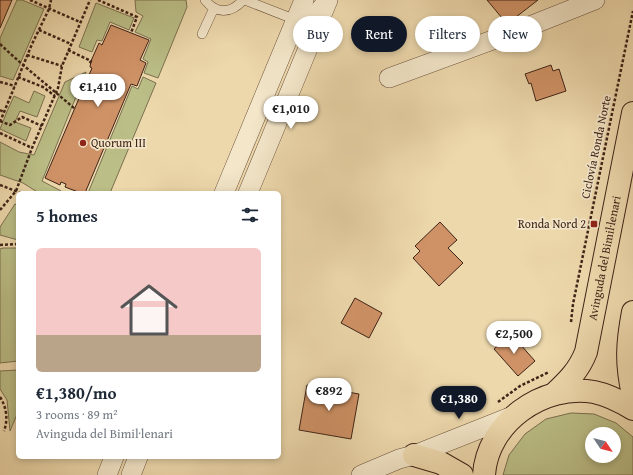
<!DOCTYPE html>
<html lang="en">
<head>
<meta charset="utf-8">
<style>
  body { margin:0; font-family:"Gentium Book Plus",serif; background:#f6f6f7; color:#1f2937; height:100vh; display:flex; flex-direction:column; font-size:15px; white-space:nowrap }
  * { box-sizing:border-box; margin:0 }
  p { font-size:13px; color:#747a83 }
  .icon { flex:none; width:22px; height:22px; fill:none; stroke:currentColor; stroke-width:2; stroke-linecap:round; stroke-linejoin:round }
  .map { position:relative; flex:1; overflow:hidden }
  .drawer { position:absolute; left:16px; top:191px; width:265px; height:268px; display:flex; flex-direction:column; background:#fff; border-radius:6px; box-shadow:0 2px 6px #0003 }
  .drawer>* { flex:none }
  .top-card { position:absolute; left:293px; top:16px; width:280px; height:36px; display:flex; gap:8px }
  .needle { width:26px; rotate:125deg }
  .buttons { position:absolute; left:585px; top:427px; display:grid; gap:8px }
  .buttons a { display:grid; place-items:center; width:36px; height:36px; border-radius:50%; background:#fff; box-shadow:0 2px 6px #0003; font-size:20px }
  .price { position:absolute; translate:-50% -34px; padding:0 9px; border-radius:14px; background:#fff; color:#222; font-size:13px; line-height:26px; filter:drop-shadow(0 1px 2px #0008) }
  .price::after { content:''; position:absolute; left:50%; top:24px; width:12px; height:9px; margin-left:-6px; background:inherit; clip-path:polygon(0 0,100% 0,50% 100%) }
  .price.current { background:#111827; color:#fff }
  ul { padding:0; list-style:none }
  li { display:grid; align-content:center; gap:8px; height:212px; padding:0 20px }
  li+li { border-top:1px solid #e0e1e3 }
  li span { display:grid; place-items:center; height:124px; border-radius:6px; color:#555 }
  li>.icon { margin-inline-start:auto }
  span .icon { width:72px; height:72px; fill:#fffc; stroke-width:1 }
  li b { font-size:17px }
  h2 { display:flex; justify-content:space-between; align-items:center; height:48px; padding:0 20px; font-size:17px }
  .chip { padding:0 14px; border-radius:18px; background:#fff; box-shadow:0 2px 6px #0003; font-size:14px; line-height:36px }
  .chip.current { background:#111827; color:#fff }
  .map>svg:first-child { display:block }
</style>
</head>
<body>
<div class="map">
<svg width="633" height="475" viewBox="0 0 633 475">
  <rect width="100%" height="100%" fill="#edd8ac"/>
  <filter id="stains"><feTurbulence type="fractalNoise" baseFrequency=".005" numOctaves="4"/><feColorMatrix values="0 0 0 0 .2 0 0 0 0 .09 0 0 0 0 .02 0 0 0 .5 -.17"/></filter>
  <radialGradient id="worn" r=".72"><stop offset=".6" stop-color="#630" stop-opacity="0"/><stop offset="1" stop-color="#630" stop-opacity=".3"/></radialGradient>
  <g fill="#bbbe87" stroke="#7c704f" fill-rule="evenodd">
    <path d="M17,0H22L44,9L13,80L0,76V38Z"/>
    <path d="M135,0H186L187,7L158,78L144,73L148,62L143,59L151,39L135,32L143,16L136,12Z"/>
    <path d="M96,3L134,18L129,30L110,22L102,41L97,40L92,52L79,47Z"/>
    <path d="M86,72L42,181L61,191L60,193H39L23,183L0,175V142L19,152L34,155L65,82Z"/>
    <path d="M143,77L156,83L110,193H88L132,86L138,89Z"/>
    <path d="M34,91L45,96L37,117L20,111L15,122L31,128L26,141L0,129L8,109L14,96L29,103Z"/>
    <path d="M15,204L18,205V240L0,235V227Z"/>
    <path d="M3,248H18V361L0,363V249Z"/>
    <path d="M18,370V412L10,431L7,400L0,389V371Z"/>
    <path d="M571,413L594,414L616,423L633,437V475H503L509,455L525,434L546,419ZM592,434H614V456H592Z"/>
  </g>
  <g fill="#cf9266" stroke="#3e2317">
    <path d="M0,0H12L0,28Z"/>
    <path d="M487,0H538L507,24Z"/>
    <path d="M111,25L149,40L140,60L146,63L137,86L131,84L85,193H81L65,187L66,184L61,182L60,185L45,178L92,68L90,67L91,61L99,43L102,45Z"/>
    <path d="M551,65L553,71L559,69L566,91L536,101L531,83L529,84L525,74Z"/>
    <path d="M440,222L457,240L448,248L463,263L439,286L413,258L420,251L415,246Z"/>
    <path d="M355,298L382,313L369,338L341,323Z"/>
    <path d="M511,334L535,361L518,376L494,349Z"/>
    <path d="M307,385L359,394L351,439L299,430Z"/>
  </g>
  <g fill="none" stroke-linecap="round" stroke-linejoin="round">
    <g stroke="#6a503c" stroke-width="10">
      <g id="lane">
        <path d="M205,0C216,14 231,14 243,0"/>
        <path d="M245,0L296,20L303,35L304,47"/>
        <path d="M297,19L309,15L321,1"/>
        <path d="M202,34L214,8"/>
      </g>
    </g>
    <g stroke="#6a503c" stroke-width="20">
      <g id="street">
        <path d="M389,78L517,31L595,0"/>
        <path d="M224,193L304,0"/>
        <path d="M248,193L328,0"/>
        <path d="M107,475L114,457"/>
        <path d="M131,475L138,457"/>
        <path d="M361,475L399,459L414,455L515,415"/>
      </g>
    </g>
    <g stroke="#3e2317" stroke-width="24">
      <g id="primary">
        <path d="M633,312C627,344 626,363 633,395"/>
        <path id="s1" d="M554,394C568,381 579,370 586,352L633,113"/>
        <path d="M414,455L441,463L462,475"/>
        <path d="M484,475C487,423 543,383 594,392C608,395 620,401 633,409"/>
      </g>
    </g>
    <g stroke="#3e2317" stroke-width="2.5" stroke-dasharray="3 2" stroke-linecap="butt">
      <path d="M30,0L80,22"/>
      <path d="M98,0L137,17L131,33"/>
      <path d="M39,30L71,44"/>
      <path d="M0,44C24,67 50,87 75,109"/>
      <path d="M68,50L91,61L89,65"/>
      <path d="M27,55L62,66"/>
      <path d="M18,77L43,87L55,96"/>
      <path d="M0,82L15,86"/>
      <path d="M0,110L4,112"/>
      <path d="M0,121L10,125L22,117L42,126"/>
      <path d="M0,122L32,44L49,9L51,0"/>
      <path d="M0,133L32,148"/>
      <path d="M0,185L21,193"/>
      <path d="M0,210L16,191L32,148L58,88L62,66L90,0"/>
      <path d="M0,245L18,244"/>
      <path d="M571,322L573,304L633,11"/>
      <path d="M0,397C7,408 8,420 4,431"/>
      <path d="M498,402L520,386L549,372"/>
    </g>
    <use href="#lane" stroke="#f3e6c9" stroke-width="9"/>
    <use href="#street" stroke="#f3e6c9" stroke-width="19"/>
    <use href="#primary" stroke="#edd8ac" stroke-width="22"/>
  </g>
  <g fill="#8f2418" stroke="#f3e6c9" stroke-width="1.5">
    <circle cx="83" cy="143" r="4"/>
    <rect x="590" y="220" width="8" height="8" rx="2"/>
  </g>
  <g text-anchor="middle" stroke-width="3.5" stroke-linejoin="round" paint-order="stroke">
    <g font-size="12" fill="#3e2317" stroke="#f3e6c9" text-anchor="start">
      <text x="91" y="147">Quorum III</text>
      <text x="586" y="228" text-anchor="end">Ronda Nord 2</text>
    </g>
    <g font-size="12" fill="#3e2317" stroke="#f3e6c9">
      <text transform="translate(596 147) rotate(-78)" y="4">Ciclovía Ronda Norte</text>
      <text dy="4" stroke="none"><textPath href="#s1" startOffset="149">Avinguda del Bimil·lenari</textPath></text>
    </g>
  </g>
  <rect width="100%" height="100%" filter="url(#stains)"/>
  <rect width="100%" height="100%" fill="url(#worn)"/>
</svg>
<div class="buttons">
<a><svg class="needle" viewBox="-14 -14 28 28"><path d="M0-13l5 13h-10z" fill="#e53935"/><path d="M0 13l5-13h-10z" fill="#747a83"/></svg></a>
</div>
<b class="price" style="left:98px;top:108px">€1,410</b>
<b class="price" style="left:291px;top:130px">€1,010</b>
<b class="price" style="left:514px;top:355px">€2,500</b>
<b class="price" style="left:329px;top:412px">€892</b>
<b class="price current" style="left:459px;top:420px">€1,380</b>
<div class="top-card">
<a class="chip">Buy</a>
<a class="chip current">Rent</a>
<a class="chip">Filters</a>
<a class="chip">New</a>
</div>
<section class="drawer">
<h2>5 homes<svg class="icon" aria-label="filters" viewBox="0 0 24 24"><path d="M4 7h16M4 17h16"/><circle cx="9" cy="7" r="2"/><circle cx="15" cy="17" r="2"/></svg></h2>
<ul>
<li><span style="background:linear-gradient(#f6c9c9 70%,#b9a48a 0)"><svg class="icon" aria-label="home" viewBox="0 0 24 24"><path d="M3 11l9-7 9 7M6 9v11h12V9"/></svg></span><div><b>€1,380/mo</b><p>3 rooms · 89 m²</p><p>Avinguda del Bimil·lenari</p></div></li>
</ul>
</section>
</div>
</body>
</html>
